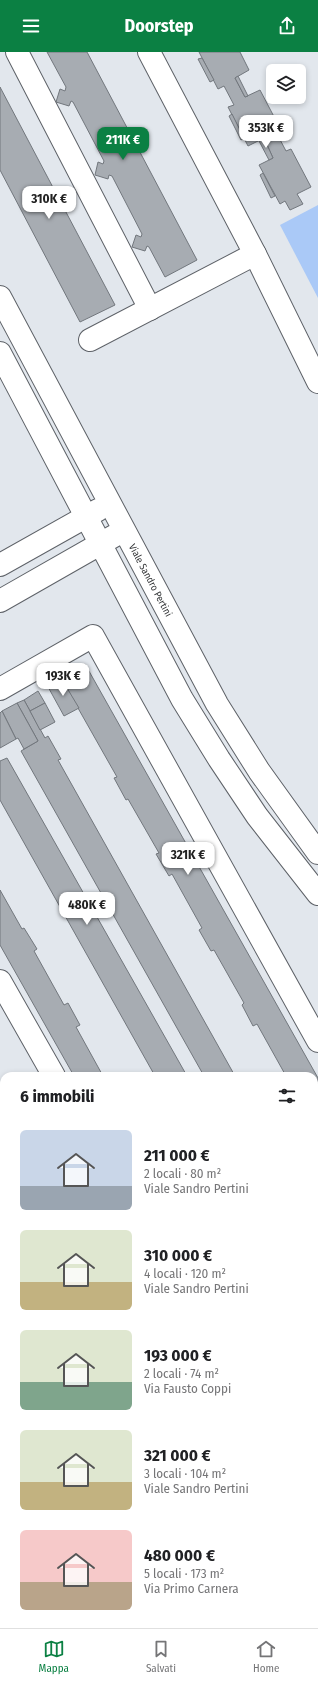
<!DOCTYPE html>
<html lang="it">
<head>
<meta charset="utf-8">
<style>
  body { margin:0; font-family:"Fira Sans Condensed",sans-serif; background:#f2f2f2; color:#202124; height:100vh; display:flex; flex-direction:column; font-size:15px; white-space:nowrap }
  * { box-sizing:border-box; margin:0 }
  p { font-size:13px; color:#757577 }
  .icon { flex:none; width:22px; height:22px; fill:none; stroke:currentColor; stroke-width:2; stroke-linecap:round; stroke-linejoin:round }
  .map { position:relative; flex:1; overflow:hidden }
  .sheet { position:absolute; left:0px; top:1020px; width:318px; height:556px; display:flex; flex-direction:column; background:#fff; border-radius:12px 12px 0 0; box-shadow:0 2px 6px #0003 }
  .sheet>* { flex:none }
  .controls { position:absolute; left:266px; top:12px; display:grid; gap:8px }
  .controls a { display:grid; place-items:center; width:40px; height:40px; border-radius:6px; background:#fff; box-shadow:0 2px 6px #0003; font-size:20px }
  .price { position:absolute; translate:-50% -34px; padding:0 9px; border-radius:8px; background:#fff; color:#222; font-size:13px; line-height:26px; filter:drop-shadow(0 1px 2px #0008) }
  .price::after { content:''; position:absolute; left:50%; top:24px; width:12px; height:9px; margin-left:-6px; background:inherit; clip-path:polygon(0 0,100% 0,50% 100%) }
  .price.active { background:#0b8043; color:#fff }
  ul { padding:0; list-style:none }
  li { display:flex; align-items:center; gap:12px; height:100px; padding:0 20px }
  li span { display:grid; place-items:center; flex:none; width:112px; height:80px; border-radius:6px; color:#555 }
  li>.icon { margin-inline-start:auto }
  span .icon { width:48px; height:48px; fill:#fffc; stroke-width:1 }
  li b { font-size:17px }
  h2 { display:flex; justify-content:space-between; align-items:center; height:48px; padding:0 20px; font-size:17px }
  header { display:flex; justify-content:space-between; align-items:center; height:52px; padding:0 20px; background:#0b8043; color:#fff; font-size:18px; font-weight:700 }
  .tabs { display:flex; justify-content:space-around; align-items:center; height:56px; border-top:1px solid #e0e0e0; background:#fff; font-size:11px; color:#757577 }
  .tabs a { display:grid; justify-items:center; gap:2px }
  .tabs .active { color:#0b8043 }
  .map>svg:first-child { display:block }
</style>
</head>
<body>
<header><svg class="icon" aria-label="menu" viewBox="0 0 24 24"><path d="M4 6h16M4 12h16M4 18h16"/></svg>Doorstep<svg class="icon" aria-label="share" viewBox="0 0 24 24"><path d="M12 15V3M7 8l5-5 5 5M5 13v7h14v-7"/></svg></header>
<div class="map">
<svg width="318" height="1576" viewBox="0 0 318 1576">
  <rect width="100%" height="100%" fill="#e2e7ed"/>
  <path fill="#d3dce9" d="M318,1117V1374L314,1367V1119Z"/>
  <path fill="#aac9f7" d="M318,153V246L280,173Z"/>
  <g fill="#a7acb2" stroke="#72777d">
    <path d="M47,0H87L197,208L165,225L149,195L147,194L145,199L132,195L136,183L141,185L142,182L112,124L109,123L108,127L95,123L98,110L103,112L104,109L73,50L71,49L69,54L56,50L60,37L65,39L66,35Z"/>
    <path d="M199,0H240L249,18L235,26L245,45L260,38L281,78L276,80L286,99L291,97L311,135L297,142L303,152L290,158L285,149L280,152L259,113L273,106L264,86L248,94L228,55L234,53L224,34L218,37Z"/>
    <path d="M202,6L214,28L210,30L198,7Z"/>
    <path d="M238,24L248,44L245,45L235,26Z"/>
    <path d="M0,35L115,253L80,270L0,118Z"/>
    <path d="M232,62L244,86L241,88L229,64Z"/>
    <path d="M264,86L273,106L269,108L259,89Z"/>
    <path d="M263,121L275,144L271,146L260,123Z"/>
    <path d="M85,612L318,1026V1068L314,1070V1024H286L257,972L253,974L242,953L244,951L214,898L211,899L199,878L202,876L172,822L169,824L156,802L159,801L128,747L126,748L114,726L117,725L61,626Z"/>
    <path d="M61,626L79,656L64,664L47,633Z"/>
    <path d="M38,639L45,651L30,659L24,648Z"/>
    <path d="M24,648L45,686L48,684L61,707L58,708L235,1024H204L21,699L38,689L17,651Z"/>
    <path d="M17,651L38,689L24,697L18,686L16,687L2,659Z"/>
    <path d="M45,651L55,670L40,678L30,659Z"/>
    <path d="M2,659L16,687L0,696V661Z"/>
    <path d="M7,706L187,1024H155L0,748V709Z"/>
    <path d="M0,838L22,877L24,876L37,897L34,899L64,953L68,951L80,973L76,975L103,1024H74L0,893Z"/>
    <path d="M0,1151L4,1158V1196L0,1198Z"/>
    <path d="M314,1162L318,1169V1252L314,1255Z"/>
    <path d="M4,1196V1214L0,1207V1198Z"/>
    <path d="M2,1211L4,1214V1245L0,1247V1212Z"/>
    <path d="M318,1252V1278L314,1280V1255Z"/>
    <path d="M318,1435V1457L316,1458L314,1454V1437Z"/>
    <path d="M314,1454L316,1458L318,1457V1512L314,1514V1494L317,1492L314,1485Z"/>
    <path d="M0,1520L4,1527V1572H30L32,1576L0,1575Z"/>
    <path d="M314,1543L318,1550V1555L314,1557Z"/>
    <path d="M314,1567L316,1570L318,1569V1576H308L305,1572H314Z"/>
  </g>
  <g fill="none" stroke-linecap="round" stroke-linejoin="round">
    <g stroke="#5e6268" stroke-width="24">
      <g id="minor">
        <path d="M17,0L150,257"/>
        <path d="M149,0L255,202L318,330"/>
        <path d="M0,245L217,652L259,719L318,801"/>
        <path d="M90,288L255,202"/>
        <path d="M0,301L182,647L219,707L257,764L318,842"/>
        <path d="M0,513L98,458"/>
        <path d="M0,549L114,484"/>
        <path d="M0,637L93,584L318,989"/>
        <path d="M0,929L54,1024"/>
        <path d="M314,1094L318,1092"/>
        <path d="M0,1272L4,1269"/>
        <path d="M314,1399L318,1406"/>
        <path d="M0,1474L4,1481"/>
        <path d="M56,1572L59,1576"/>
      </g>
    </g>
    <use href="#minor" stroke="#fff" stroke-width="22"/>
  </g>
  <g text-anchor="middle" stroke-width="4" stroke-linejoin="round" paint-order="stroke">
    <g font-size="10" fill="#36383a" stroke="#fff">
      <text transform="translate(151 528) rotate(62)" y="4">Viale Sandro Pertini</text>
    </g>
  </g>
</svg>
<div class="controls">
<a><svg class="icon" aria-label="layers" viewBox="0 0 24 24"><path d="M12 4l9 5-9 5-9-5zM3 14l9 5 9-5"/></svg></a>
</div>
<b class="price" style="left:266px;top:97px">353K €</b>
<b class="price active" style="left:123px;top:109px">211K €</b>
<b class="price" style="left:49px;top:168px">310K €</b>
<b class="price" style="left:63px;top:645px">193K €</b>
<b class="price" style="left:188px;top:824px">321K €</b>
<b class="price" style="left:87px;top:874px">480K €</b>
<section class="sheet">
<h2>6 immobili<svg class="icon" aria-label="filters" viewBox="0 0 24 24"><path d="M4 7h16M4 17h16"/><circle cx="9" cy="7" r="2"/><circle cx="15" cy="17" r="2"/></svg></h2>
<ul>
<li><span style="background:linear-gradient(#c9d6e8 70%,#9aa5b1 0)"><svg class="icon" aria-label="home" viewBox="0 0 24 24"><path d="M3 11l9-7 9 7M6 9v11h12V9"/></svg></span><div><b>211 000 €</b><p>2 locali · 80 m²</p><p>Viale Sandro Pertini</p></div></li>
<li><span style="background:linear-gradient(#dfe7d0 65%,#c2b280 0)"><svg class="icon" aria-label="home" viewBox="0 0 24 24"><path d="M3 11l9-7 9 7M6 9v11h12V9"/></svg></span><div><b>310 000 €</b><p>4 locali · 120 m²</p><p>Viale Sandro Pertini</p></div></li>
<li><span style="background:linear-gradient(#dfe7d0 65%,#7fa58c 0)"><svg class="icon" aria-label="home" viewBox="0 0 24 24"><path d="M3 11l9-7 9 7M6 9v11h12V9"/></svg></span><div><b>193 000 €</b><p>2 locali · 74 m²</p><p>Via Fausto Coppi</p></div></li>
<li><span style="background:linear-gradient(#dfe7d0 65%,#c2b280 0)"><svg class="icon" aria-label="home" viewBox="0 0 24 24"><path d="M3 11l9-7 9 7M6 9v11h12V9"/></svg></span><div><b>321 000 €</b><p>3 locali · 104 m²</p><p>Viale Sandro Pertini</p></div></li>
<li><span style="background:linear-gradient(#f6c9c9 65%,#b9a48a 0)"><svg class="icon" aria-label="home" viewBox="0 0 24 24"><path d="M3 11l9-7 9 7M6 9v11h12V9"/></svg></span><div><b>480 000 €</b><p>5 locali · 173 m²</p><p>Via Primo Carnera</p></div></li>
</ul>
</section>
</div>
<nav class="tabs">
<a class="active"><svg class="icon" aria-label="map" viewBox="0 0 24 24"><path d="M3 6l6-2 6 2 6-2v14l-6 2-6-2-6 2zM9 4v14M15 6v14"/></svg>Mappa</a>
<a><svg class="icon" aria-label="saved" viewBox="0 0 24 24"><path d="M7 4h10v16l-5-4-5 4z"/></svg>Salvati</a>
<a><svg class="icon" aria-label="home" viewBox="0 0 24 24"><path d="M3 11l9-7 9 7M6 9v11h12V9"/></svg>Home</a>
</nav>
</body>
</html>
